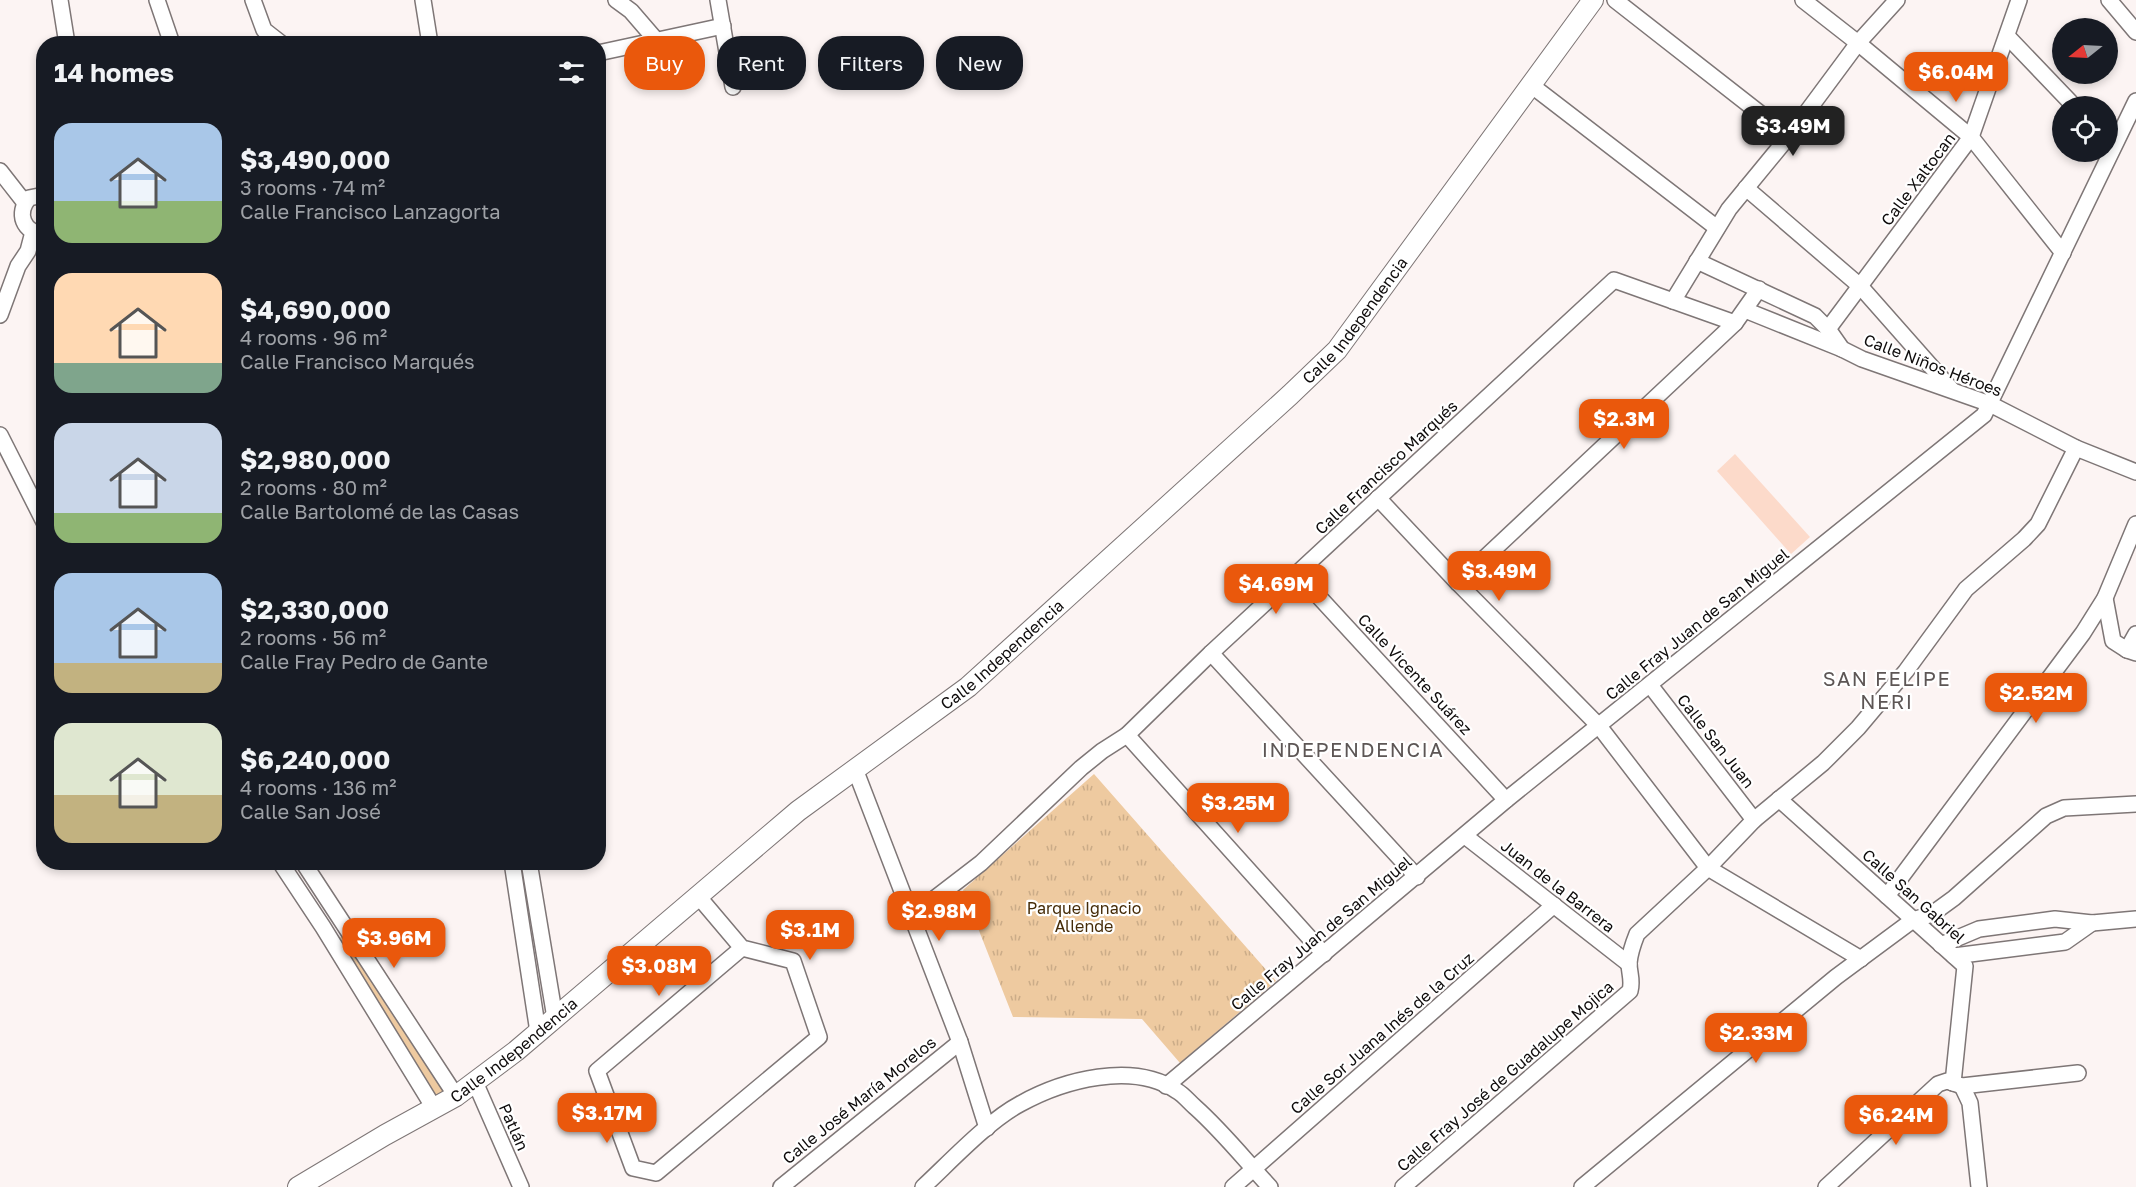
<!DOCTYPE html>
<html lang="en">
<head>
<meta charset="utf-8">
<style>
  body { margin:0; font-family:"Golos Text",sans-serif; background:#242831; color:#f1f3f6; height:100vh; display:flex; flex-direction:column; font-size:22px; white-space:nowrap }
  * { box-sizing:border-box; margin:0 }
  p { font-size:20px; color:#9ea1a6 }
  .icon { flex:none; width:33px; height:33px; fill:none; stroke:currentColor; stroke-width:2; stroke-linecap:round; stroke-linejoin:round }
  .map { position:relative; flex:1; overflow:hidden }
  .details { position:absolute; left:36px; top:36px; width:570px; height:834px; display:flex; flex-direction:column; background:#171b24; border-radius:24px; box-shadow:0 3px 9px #0003 }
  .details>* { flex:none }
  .guide { position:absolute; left:624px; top:36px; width:570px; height:54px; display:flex; gap:12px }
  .needle { width:39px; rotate:252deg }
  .controls { position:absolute; left:2052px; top:18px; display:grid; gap:12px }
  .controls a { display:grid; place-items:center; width:66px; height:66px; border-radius:50%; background:#171b24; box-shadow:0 3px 9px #0003; font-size:30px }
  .price { position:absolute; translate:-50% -51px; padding:0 14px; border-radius:12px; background:#ea580c; color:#fff; font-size:20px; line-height:39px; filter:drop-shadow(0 2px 3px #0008) }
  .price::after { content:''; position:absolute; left:50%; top:36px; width:18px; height:14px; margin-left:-9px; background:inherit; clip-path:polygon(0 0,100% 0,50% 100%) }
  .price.on { background:#222; color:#fff }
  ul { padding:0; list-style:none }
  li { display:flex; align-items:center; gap:18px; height:150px; padding:0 18px }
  li span { display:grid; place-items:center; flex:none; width:168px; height:120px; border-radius:18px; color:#555 }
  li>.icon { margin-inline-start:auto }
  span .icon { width:72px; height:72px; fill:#fffc; stroke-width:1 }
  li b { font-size:26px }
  h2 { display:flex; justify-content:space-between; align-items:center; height:72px; padding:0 18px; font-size:26px }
  .pill { padding:0 21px; border-radius:24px; background:#171b24; box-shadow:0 3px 9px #0003; font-size:21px; line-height:54px }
  .pill.on { background:#ea580c; color:#fff }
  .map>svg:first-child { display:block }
</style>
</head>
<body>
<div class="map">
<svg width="2136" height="1187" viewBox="0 0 2136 1187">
  <defs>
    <pattern id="park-tufts" width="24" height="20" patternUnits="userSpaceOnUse" patternTransform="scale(1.5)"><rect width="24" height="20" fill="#eecaa0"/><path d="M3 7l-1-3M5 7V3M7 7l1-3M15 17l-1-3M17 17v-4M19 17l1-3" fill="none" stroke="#cbac88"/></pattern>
  </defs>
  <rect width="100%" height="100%" fill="#fcf4f3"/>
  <path fill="#eecaa0" d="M350,932L456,1096L434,1108L332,942Z"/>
  <path fill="url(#park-tufts)" d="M1094,774L1276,981L1180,1063L1142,1019L1013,1017L963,890Z"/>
  <path fill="#fcdaca" d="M1735,454L1810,537L1791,554L1717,471Z"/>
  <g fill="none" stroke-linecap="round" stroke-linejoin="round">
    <g stroke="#7e7676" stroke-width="18">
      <g id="minor">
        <path d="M60,0L67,44"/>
        <path d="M157,0L172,44"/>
        <path d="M253,0L264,30L282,44"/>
        <path d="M423,0L430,44"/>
        <path d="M616,0L631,11L656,40"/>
        <path d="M718,0L733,87"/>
        <path d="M1615,0L1789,136"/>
        <path d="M1803,0L1858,43L1971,137L2063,253"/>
        <path d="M2109,0L2136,32"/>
        <path d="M2007,36L2074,106"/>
        <path d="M598,53L723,26"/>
        <path d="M1531,85L1717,228"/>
        <path d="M0,171L25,203"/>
        <path d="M1746,188L1860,286L1951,389"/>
        <path d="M44,195L29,198C16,213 23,233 44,234"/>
        <path d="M1697,261L1815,316L1828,329L1842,349L1862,359L1990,404L2076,448L2136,472"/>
        <path d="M1673,301L1729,209L1789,136L1858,43L1897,0"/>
        <path d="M1745,310L1842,349"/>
        <path d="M0,315L18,266L28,251L33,232"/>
        <path d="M1828,329L1971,137L2019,0"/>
        <path d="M0,435L44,522"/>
        <path d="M1378,498L1458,583L1599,726L1708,868L1861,959"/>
        <path d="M1297,573L1506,800"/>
        <path d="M1458,583L1735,323L1759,289"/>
        <path d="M2105,598L2113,641L2127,650L2136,653"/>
        <path d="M2127,650L2136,634"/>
        <path d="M1211,653L1417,877"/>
        <path d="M1650,685L1754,820"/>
        <path d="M1127,735L1324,954"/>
        <path d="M855,769L960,1042L987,1128"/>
        <path d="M1779,799L1965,966L1953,1083"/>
        <path d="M1465,836L1629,964"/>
        <path d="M280,862L323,927L434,1108"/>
        <path d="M303,862L456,1096"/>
        <path d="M512,862L538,1032"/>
        <path d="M529,862L555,1018"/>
        <path d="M698,896L742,948L793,961L819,1037L656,1173L633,1168L597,1071L742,948"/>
        <path d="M1887,896L2083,633L2105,598L2136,524"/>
        <path d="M912,916L981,863L1081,768L1102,751L1127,735L1211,653L1614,280L1735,323"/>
        <path d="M1941,945L1979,929L2055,919L2092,923L2136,919"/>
        <path d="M1954,956L2065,942L2092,923"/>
        <path d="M475,1082L521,1187"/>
        <path d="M1166,1086L1506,800L1984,415L2136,101"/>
        <path d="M1962,1086L1970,1103L1979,1187"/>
        <path d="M781,1187L960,1042"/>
        <path d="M923,1187C950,1162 988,1121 1020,1104C1063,1080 1133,1061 1177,1091C1184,1095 1189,1102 1195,1107C1222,1131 1245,1160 1270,1187"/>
        <path d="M1233,1187L1554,905"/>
        <path d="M1403,1187L1630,991C1633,980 1629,973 1629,963C1630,952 1633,944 1637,934L1708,868L1754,820L1823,763L1858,728L1906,671L1966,589L2024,539L2038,524L2076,448"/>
        <path d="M1582,1187L1836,977L1913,920L1932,914L1954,898L2046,816L2064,808L2136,804"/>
        <path d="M1826,1187L1938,1084L1947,1081L1962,1086L2078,1073"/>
      </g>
    </g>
    <g stroke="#7e7676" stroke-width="22">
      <g id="tertiary">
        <path id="s1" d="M298,1187L385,1135L456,1096L516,1051L798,811L968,687L1290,395L1337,350L1593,0"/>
      </g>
    </g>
    <use href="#minor" stroke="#fff" stroke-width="15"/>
    <use href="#tertiary" stroke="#fff" stroke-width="20"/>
  </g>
  <g text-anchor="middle" stroke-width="4.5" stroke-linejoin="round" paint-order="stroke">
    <g font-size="16" fill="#0e0b0b" stroke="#fff">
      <text transform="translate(1918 179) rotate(-53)" y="6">Calle Xaltocan</text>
      <text dy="6" stroke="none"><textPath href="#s1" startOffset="1372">Calle Independencia</textPath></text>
      <text transform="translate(1933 365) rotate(21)" y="6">Calle Niños Héroes</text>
      <text transform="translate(1386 467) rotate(-43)" y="6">Calle Francisco Marqués</text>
      <text transform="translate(1697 624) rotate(-39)" y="6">Calle Fray Juan de San Miguel</text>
      <text dy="6" stroke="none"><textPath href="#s1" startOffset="885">Calle Independencia</textPath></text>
      <text transform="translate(1415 674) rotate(47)" y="6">Calle Vicente Suárez</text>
      <text transform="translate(1716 741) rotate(52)" y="6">Calle San Juan</text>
      <text transform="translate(1558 886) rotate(38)" y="6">Juan de la Barrera</text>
      <text transform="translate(1914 896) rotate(42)" y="6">Calle San Gabriel</text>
      <text transform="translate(1321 933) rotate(-40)" y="6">Calle Fray Juan de San Miguel</text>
      <text transform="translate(1382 1033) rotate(-41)" y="6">Calle Sor Juana Inés de la Cruz</text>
      <text dy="6" stroke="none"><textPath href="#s1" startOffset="256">Calle Independencia</textPath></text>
      <text transform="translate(1505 1076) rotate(-41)" y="6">Calle Fray José de Guadalupe Mojica</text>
      <text transform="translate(859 1100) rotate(-39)" y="6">Calle José María Morelos</text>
      <text transform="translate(514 1127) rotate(66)" y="6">Patlán</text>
    </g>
    <g font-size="16" fill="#452b07" stroke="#fff">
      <text x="1084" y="914">Parque Ignacio<tspan x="1084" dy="18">Allende</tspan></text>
    </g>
    <g font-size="20" letter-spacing="1.5" fill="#5d5655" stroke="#fff">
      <text x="1887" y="686">SAN FELIPE<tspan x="1887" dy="23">NERI</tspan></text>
      <text x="1353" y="757">INDEPENDENCIA</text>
    </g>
  </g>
</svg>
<div class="controls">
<a><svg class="needle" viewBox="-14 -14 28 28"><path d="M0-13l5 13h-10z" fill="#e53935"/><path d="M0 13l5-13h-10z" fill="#9ea1a6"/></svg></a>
<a><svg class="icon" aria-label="locate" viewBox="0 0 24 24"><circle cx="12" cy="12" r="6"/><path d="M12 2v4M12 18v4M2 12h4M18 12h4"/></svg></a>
</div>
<b class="price" style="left:1956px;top:103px">$6.04M</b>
<b class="price on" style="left:1793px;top:157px">$3.49M</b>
<b class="price" style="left:1624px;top:450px">$2.3M</b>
<b class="price" style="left:1499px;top:602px">$3.49M</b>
<b class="price" style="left:1276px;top:615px">$4.69M</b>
<b class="price" style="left:2036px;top:724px">$2.52M</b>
<b class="price" style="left:1238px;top:834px">$3.25M</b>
<b class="price" style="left:939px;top:942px">$2.98M</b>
<b class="price" style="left:810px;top:961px">$3.1M</b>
<b class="price" style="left:394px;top:969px">$3.96M</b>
<b class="price" style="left:659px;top:997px">$3.08M</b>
<b class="price" style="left:1756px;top:1064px">$2.33M</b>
<b class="price" style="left:607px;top:1144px">$3.17M</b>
<b class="price" style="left:1896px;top:1146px">$6.24M</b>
<div class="guide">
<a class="pill on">Buy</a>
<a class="pill">Rent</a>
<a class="pill">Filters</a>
<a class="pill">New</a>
</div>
<section class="details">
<h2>14 homes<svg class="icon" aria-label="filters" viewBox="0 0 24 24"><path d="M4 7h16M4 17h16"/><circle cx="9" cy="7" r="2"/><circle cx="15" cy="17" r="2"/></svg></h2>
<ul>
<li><span style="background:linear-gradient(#a9c7e8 65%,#8fb573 0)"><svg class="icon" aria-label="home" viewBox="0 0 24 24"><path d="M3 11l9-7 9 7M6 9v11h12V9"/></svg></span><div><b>$3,490,000</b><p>3 rooms · 74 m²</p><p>Calle Francisco Lanzagorta</p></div></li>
<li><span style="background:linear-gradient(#ffd9b3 75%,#7fa58c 0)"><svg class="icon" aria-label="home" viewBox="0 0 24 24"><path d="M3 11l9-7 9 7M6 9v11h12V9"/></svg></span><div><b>$4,690,000</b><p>4 rooms · 96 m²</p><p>Calle Francisco Marqués</p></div></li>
<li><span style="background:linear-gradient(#c9d6e8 75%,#8fb573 0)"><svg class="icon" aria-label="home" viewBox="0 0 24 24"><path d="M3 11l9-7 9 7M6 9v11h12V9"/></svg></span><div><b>$2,980,000</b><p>2 rooms · 80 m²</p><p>Calle Bartolomé de las Casas</p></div></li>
<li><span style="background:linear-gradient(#a9c7e8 75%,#c2b280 0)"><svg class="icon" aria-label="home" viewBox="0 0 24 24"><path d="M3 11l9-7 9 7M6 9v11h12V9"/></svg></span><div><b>$2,330,000</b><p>2 rooms · 56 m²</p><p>Calle Fray Pedro de Gante</p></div></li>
<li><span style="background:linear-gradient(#dfe7d0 60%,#c2b280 0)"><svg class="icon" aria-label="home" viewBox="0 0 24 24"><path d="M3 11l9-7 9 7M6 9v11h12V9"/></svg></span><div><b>$6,240,000</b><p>4 rooms · 136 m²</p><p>Calle San José</p></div></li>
</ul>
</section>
</div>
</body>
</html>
